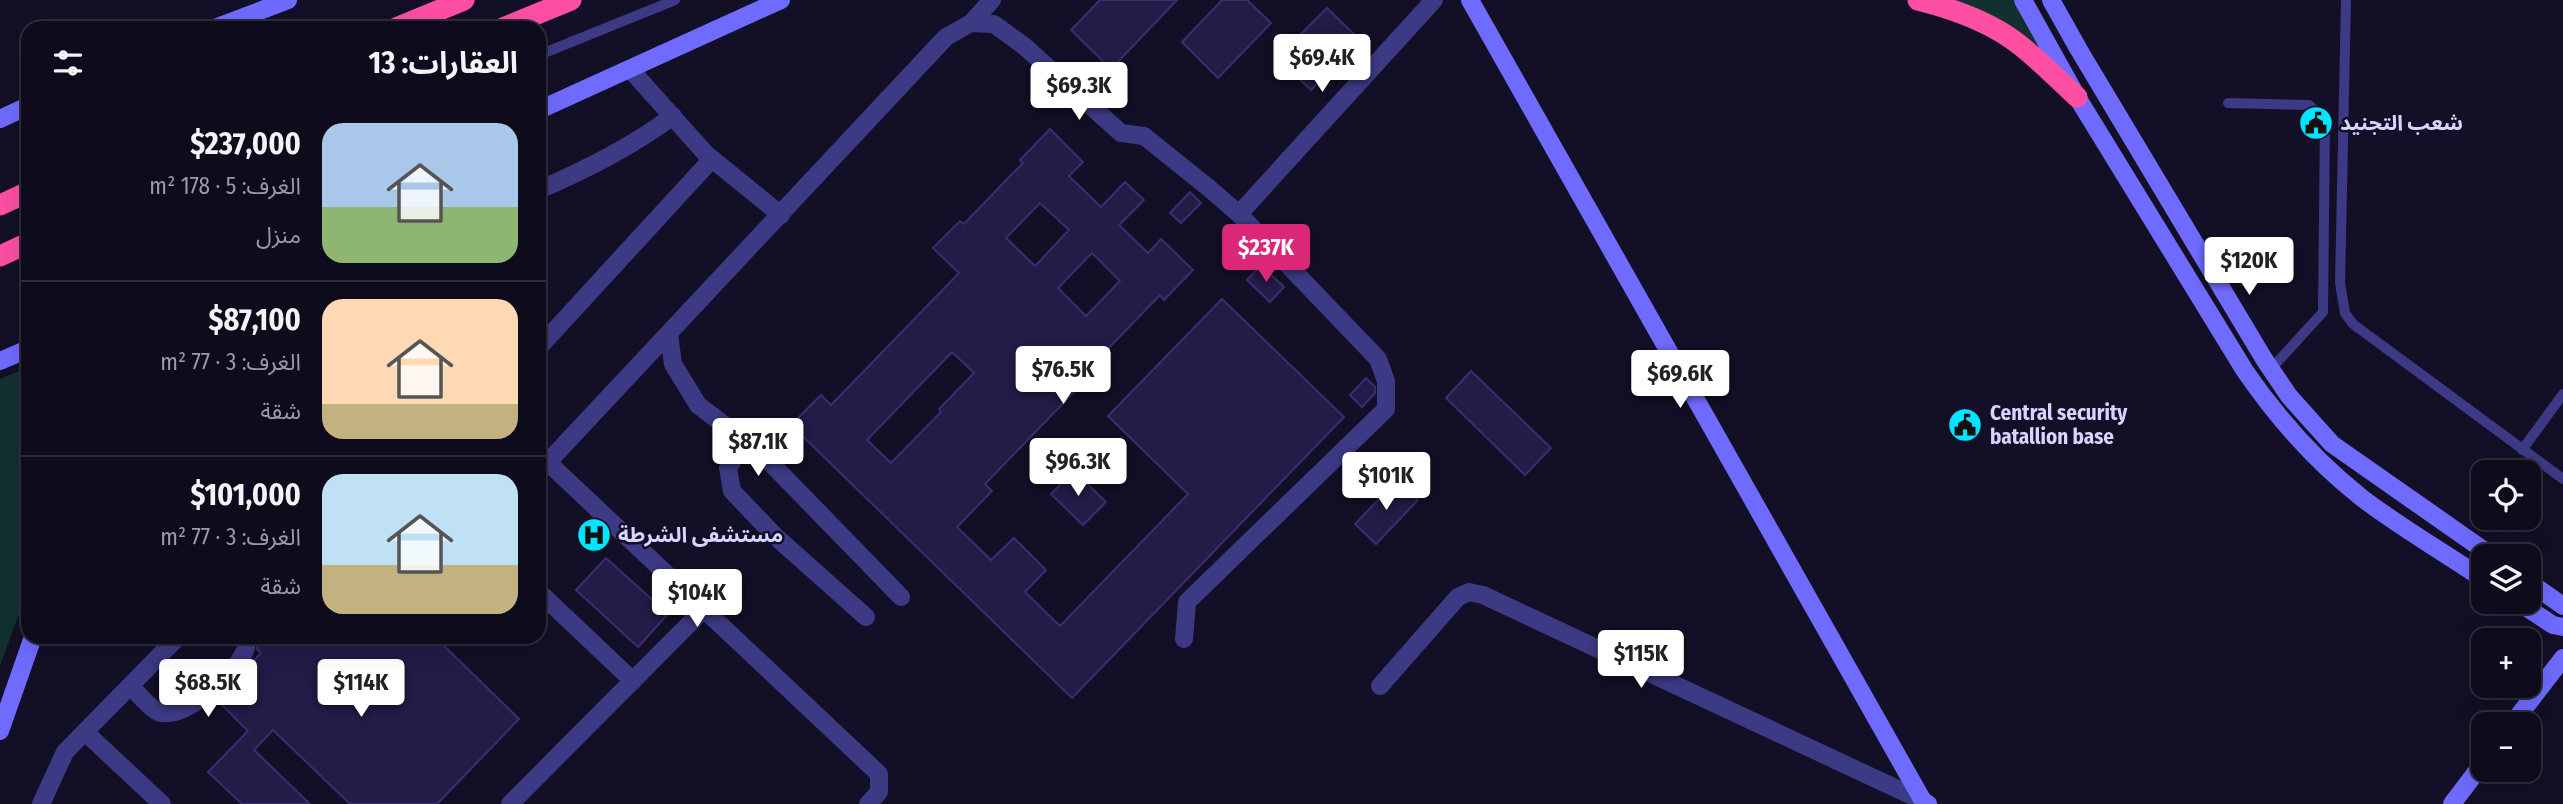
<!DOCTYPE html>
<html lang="ar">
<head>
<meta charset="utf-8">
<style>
  body { margin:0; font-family:"Fira Sans Condensed","Noto Sans Arabic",sans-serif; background:#1c1929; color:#f1f3f6; direction:rtl; height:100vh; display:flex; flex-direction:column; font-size:26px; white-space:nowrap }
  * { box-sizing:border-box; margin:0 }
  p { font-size:23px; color:#9b9ba3 }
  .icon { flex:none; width:38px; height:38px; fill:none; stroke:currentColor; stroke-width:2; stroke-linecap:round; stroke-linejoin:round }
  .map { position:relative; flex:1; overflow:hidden; direction:ltr }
  .details { position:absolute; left:21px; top:21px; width:525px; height:623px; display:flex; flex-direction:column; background:#0e0b1c; border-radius:21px; box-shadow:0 7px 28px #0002,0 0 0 2px #2e2b3b; direction:rtl }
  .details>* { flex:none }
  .tools { position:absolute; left:2471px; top:460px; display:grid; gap:14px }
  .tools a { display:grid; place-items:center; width:70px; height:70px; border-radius:14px; background:#0e0b1c; box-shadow:0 7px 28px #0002,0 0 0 2px #2e2b3b; font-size:35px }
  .price { position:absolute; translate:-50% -60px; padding:0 16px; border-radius:7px; background:#fff; color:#222; font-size:23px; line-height:46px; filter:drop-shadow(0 2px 4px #0008) }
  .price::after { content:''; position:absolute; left:50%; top:42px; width:21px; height:16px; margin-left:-10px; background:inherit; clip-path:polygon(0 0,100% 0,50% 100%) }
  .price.selected { background:#db2777; color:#fff }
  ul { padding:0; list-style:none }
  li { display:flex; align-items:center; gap:21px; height:175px; padding:0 28px }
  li+li { border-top:2px solid #2e2b3b }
  li span { display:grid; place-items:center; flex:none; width:196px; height:140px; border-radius:21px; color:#555 }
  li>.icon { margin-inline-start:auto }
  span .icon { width:84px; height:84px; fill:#fffc; stroke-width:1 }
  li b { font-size:30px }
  h2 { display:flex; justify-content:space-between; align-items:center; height:84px; padding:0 28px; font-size:30px }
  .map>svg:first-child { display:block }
</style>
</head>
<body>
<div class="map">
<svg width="2563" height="804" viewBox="0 0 2563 804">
  <rect width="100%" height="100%" fill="#130f26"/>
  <g fill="#12302f">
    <path d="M1929,0H2013L2042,50Z"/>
    <path d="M28,367V589L0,666V379Z"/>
  </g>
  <g fill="#241b47" stroke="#3b2d73" stroke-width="2" fill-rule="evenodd">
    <path d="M1100,0H1177L1111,69L1071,30Z"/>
    <path d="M1222,0H1247L1271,23L1218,78L1182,42Z"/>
    <path d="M1327,8L1360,40L1311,90L1277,58Z"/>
    <path d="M1050,129L1083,162L1069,176L1101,207L1125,182L1144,200L1119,225L1148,253L1161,239L1193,270L1164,300L1160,295L1100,357L1104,361L985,484L992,491L957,527L991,560L1014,538L1046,570L1025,592L1060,626L1188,494L1108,416L1222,299L1344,417L1072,698L791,425L821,395L831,405L959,273L933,248L960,221L964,224L1011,175L1023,163L1020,160ZM1040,203L1069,230L1035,266L1006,238ZM1092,253L1120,281L1086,316L1058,288ZM952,352L974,373L939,409L941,412L891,463L867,440Z"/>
    <path d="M1190,192L1201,203L1181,223L1170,213Z"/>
    <path d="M1261,265L1284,287L1270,302L1247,280Z"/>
    <path d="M1471,371L1551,448L1525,475L1446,398Z"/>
    <path d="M1366,378L1375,387V393L1362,407L1350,395Z"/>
    <path d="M1074,471L1106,502L1083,525L1051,494Z"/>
    <path d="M1397,480L1418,500L1376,544L1355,524Z"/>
    <path d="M606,558L668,614L638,647L576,590Z"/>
    <path d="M259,637H435L519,719L437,804H350L273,730L254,750L310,804H242L208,772L248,731L217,700L261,653L257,649Z"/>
  </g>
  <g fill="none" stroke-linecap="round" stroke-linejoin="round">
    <g stroke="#3d3a85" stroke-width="10">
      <path d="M2346,0L2340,283L2345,313L2353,324L2563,479"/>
      <path d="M539,55L675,0"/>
      <path d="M2228,103L2309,105L2325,119L2323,312L2271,369"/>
      <path d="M2522,450L2563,394"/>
    </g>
    <g stroke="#3d3a85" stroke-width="18">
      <path d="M971,23L992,0"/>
      <path d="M630,69L706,154L781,215"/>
      <path d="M539,190C587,169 631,147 673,116"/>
      <path d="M1239,214L1434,0"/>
      <path d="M669,334L673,364L698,405L760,452L901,597"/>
      <path d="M539,344L543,343L712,159"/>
      <path d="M745,441L728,468L732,491L775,536L866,617"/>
      <path d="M539,454L879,774V792L868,804"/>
      <path d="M548,462L946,37L971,23L994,24L1024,46L1121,133L1144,136L1210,189L1239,214L1378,359L1386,381V409L1187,602L1184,639"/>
      <path d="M539,592L633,681"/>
      <path d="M130,686C138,693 149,708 158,712C185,722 239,671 246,648C246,647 246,638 246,637"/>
      <path d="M1380,686L1458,597L1469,592L1483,595L1923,801"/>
      <path d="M85,732L162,804"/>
      <path d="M41,804L65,752L178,637"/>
      <path d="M510,804L704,609"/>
    </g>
    <g stroke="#6f6bff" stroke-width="18">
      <path d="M1470,0L1923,801L1928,804"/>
      <path d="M2023,0L2077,97L2245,371C2278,419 2316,462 2362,498C2400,527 2443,552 2483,579"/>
      <path d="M2051,0L2079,50L2264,359L2289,396L2332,444L2492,556"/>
      <path d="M215,28L288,0"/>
      <path d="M539,110L781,0"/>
      <path d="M0,119L28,106"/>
      <path d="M0,361L28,349"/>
      <path d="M2529,582L2563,606"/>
      <path d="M2518,602L2553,625L2563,627"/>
      <path d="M2512,724L2563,658"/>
      <path d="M0,731L33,637"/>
      <path d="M2452,804L2483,763"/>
    </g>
    <g stroke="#ff4fa3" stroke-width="21">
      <path d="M1918,0C1954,9 1993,23 2021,46C2041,62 2059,80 2077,97"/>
      <path d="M396,28L464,0"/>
      <path d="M503,28L571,0"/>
      <path d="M0,205L28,192"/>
      <path d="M0,256L28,243"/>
    </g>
  </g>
  <defs>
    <g id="civic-disc" transform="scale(1.75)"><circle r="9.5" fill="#00e5ff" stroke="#130f26"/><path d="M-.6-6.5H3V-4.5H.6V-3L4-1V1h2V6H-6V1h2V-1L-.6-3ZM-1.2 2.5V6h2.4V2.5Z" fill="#111"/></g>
    <g id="hospital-disc" transform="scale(1.75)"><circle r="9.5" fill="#00e5ff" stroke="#130f26"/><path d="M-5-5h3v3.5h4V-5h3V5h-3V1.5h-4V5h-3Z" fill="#111"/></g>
  </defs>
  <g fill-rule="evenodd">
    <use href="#civic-disc" x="2316" y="123"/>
    <use href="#civic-disc" x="1965" y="425"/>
    <use href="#hospital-disc" x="594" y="535"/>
  </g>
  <g text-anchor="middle" stroke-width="5" stroke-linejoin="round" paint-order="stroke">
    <g font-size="21" font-weight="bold" fill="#d9d4ff" stroke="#130f26" text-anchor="start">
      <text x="2340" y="130">شعب التجنيد</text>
      <text x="1990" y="420">Central security<tspan x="1990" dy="24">batallion base</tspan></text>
      <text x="618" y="542">مستشفى الشرطة</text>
    </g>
  </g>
</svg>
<div class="tools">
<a><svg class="icon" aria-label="locate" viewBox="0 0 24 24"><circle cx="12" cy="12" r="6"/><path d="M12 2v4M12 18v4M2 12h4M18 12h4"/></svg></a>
<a><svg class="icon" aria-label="layers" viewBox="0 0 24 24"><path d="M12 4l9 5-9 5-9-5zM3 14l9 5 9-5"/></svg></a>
<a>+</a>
<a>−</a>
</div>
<b class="price" style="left:1322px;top:94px">$69.4K</b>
<b class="price" style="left:1079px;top:122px">$69.3K</b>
<b class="price selected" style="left:1266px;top:284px">$237K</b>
<b class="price" style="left:2249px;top:297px">$120K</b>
<b class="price" style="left:1063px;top:406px">$76.5K</b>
<b class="price" style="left:1680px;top:410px">$69.6K</b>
<b class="price" style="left:758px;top:478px">$87.1K</b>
<b class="price" style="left:1078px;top:498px">$96.3K</b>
<b class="price" style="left:1386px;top:512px">$101K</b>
<b class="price" style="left:697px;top:629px">$104K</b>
<b class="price" style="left:1641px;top:690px">$115K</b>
<b class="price" style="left:208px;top:719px">$68.5K</b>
<b class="price" style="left:361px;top:719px">$114K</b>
<section class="details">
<h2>العقارات: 13<svg class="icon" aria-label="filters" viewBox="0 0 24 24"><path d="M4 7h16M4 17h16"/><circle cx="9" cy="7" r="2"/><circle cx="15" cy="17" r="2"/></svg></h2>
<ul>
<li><span style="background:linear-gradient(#a9c7e8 60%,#8fb573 0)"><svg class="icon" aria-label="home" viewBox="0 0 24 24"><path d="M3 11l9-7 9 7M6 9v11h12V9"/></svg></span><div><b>$237,000</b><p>الغرف: 5 · 178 m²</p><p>منزل</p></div></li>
<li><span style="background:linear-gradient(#ffd9b3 75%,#c2b280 0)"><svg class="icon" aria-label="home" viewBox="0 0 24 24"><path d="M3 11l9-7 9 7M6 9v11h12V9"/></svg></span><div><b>$87,100</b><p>الغرف: 3 · 77 m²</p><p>شقة</p></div></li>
<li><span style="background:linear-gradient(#bfe0f5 65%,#c2b280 0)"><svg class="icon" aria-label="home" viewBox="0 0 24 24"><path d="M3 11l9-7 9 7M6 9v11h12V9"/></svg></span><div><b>$101,000</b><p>الغرف: 3 · 77 m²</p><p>شقة</p></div></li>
</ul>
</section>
</div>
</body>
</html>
